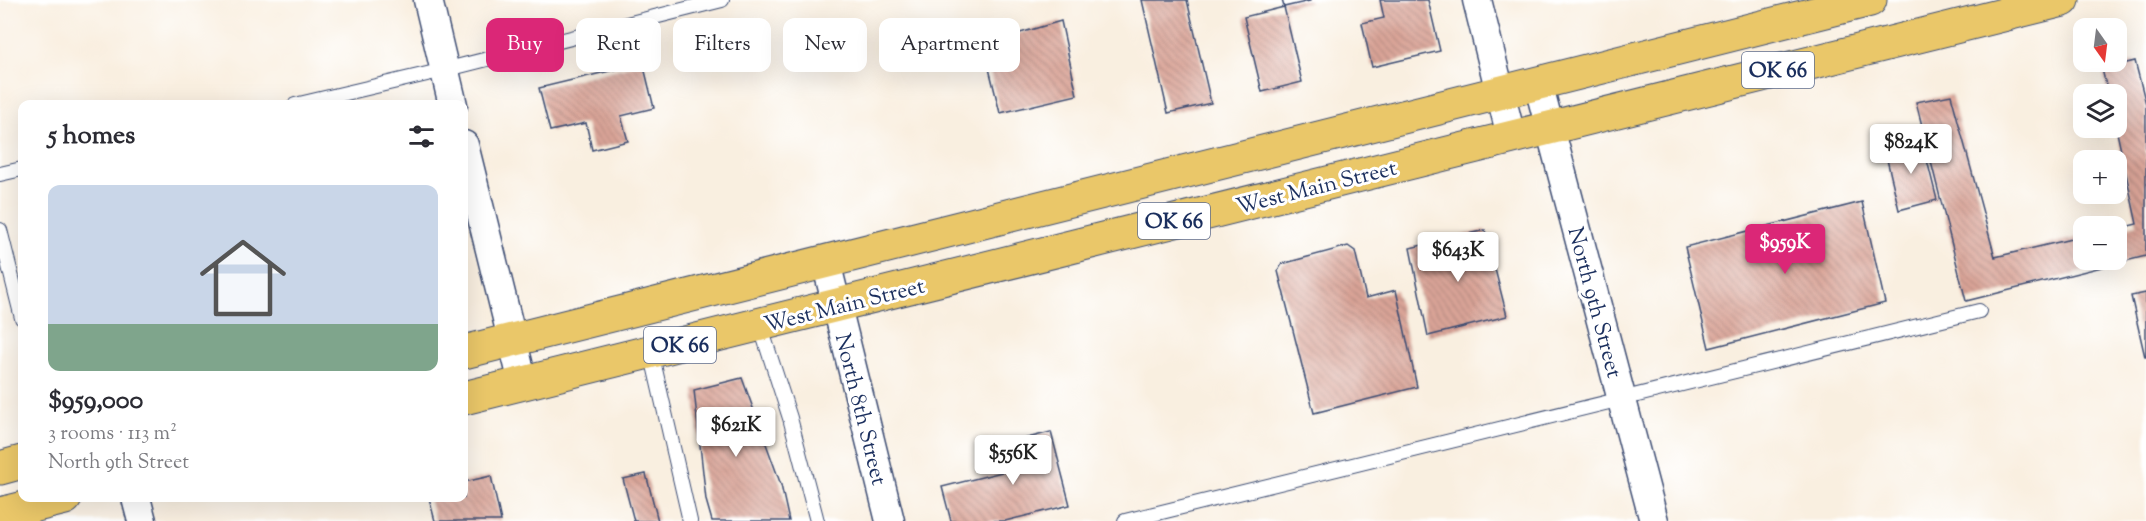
<!DOCTYPE html>
<html lang="en">
<head>
<meta charset="utf-8">
<style>
  body { margin:0; font-family:"Sorts Mill Goudy",serif; background:#f7f7f7; color:#2b2b33; height:100vh; display:flex; flex-direction:column; font-size:22px; white-space:nowrap }
  * { box-sizing:border-box; margin:0 }
  p { font-size:20px; color:#7c7c81 }
  .icon { flex:none; width:33px; height:33px; fill:none; stroke:currentColor; stroke-width:2; stroke-linecap:round; stroke-linejoin:round }
  .map { position:relative; flex:1; overflow:hidden }
  .panel { position:absolute; left:18px; top:100px; width:450px; height:402px; display:flex; flex-direction:column; background:#fff; border-radius:12px; box-shadow:0 6px 24px #0002 }
  .panel>* { flex:none }
  .top-card { position:absolute; left:486px; top:18px; width:570px; height:54px; display:flex; gap:12px }
  .needle { width:39px; rotate:166deg }
  .controls { position:absolute; left:2073px; top:18px; display:grid; gap:12px }
  .controls a { display:grid; place-items:center; width:54px; height:54px; border-radius:12px; background:#fff; box-shadow:0 6px 24px #0002; font-size:30px }
  .price { position:absolute; translate:-50% -51px; padding:0 14px; border-radius:6px; background:#fff; color:#222; font-size:20px; line-height:39px; filter:drop-shadow(0 2px 3px #0008) }
  .price::after { content:''; position:absolute; left:50%; top:36px; width:18px; height:14px; margin-left:-9px; background:inherit; clip-path:polygon(0 0,100% 0,50% 100%) }
  .price.selected { background:#db2777; color:#fff }
  ul { padding:0; list-style:none }
  li { display:grid; align-content:center; gap:12px; height:318px; padding:0 30px }
  li span { display:grid; place-items:center; height:186px; border-radius:12px; color:#555 }
  li>.icon { margin-inline-start:auto }
  span .icon { width:108px; height:108px; fill:#fffc; stroke-width:1 }
  li b { font-size:26px }
  h2 { display:flex; justify-content:space-between; align-items:center; height:72px; padding:0 30px; font-size:26px }
  .tag { padding:0 21px; border-radius:12px; background:#fff; box-shadow:0 6px 24px #0002; font-size:21px; line-height:54px }
  .tag.selected { background:#db2777; color:#fff }
  .map>svg:first-child { display:block }
</style>
</head>
<body>
<div class="map">
<svg width="2146" height="521" viewBox="0 0 2146 521">
  <defs>
    <pattern id="building-back-hatch" width="6" height="6" patternUnits="userSpaceOnUse" patternTransform="scale(1.5)"><rect width="6" height="6" fill="#daa497"/><path d="M-1 5l2 2M0 0l6 6M5-1l2 2" fill="none" stroke="#b0867e"/></pattern>
  </defs>
  <rect width="100%" height="100%" fill="#fff"/>
  <filter id="ink" filterUnits="userSpaceOnUse"><feTurbulence type="fractalNoise" baseFrequency=".0167" numOctaves="2"/><feDisplacementMap in="SourceGraphic" scale="12" xChannelSelector="R" yChannelSelector="G"/><feConvolveMatrix kernelMatrix="1 2 1 2 8 2 1 2 1" color-interpolation-filters="sRGB"/></filter>
  <filter id="wash" filterUnits="userSpaceOnUse"><feTurbulence type="fractalNoise" baseFrequency=".008" numOctaves="4" result="noise"/><feDisplacementMap in="SourceGraphic" scale="24" xChannelSelector="R" yChannelSelector="G"/><feGaussianBlur stdDeviation="1.35" result="paint"/><feColorMatrix in="noise" values="0 0 0 0 0 0 0 0 0 0 0 0 0 0 0 0 0 1.4 0 .05"/><feComposite in="paint" operator="in"/></filter>
  <g filter="url(#wash)">
    <rect width="100%" height="100%" fill="#f9efe0"/>
    <g id="blocks">
      <g fill="url(#building-back-hatch)">
        <path d="M1142,0H1187L1211,103L1168,113Z"/>
        <path d="M1282,0H1310V1L1284,7Z"/>
        <path d="M1380,0H1428L1440,51L1372,67L1362,23L1384,18Z"/>
        <path d="M1284,7L1302,82L1262,92L1244,17Z"/>
        <path d="M1061,21L1077,95L1000,113L983,44Z"/>
        <path d="M2135,61L2146,104V256L1966,301L1916,102L1951,95L1995,257L2084,236V260H2116V229L2137,224L2116,128V94H2108L2102,69Z"/>
        <path d="M643,63L654,108L621,116L628,141L592,150L586,123L550,131L539,88Z"/>
        <path d="M1922,140L1937,200L1899,210L1885,151Z"/>
        <path d="M1862,202L1885,303L1709,348L1685,247Z"/>
        <path d="M1485,230L1507,316L1428,336L1410,248Z"/>
        <path d="M1348,246L1355,251L1366,298L1396,290L1417,387L1314,413L1278,271L1282,264Z"/>
        <path d="M2146,293V357H2145L2131,296Z"/>
        <path d="M742,378L781,485L789,521H712L706,500L694,390Z"/>
        <path d="M1051,432L1070,505L1005,521H951L942,487L1010,470L1004,444Z"/>
        <path d="M646,474L658,521H634L623,479Z"/>
        <path d="M491,476L501,521H435L429,498H464V482Z"/>
      </g>
    </g>
  </g>
  <g filter="url(#ink)">
    <use href="#blocks" fill-opacity="0" stroke="#3c4c72" stroke-width="1.5"/>
    <g fill="none" stroke-linecap="round" stroke-linejoin="round">
      <g stroke="#3c4c72" stroke-width="16">
        <g id="lane">
          <path d="M295,105L444,70L722,0"/>
          <path d="M0,174L22,169"/>
          <path d="M0,230L22,318"/>
          <path d="M760,325L790,418L817,521"/>
          <path d="M651,352L690,521"/>
          <path d="M1125,521L1979,311"/>
        </g>
      </g>
      <g stroke="#3c4c72" stroke-width="31">
        <g id="street">
          <path d="M428,0L453,105"/>
          <path d="M1477,0L1511,136"/>
          <path d="M1538,83L1654,521"/>
          <path d="M464,145L523,383"/>
          <path d="M826,262L890,521"/>
          <path d="M136,498L142,521"/>
        </g>
      </g>
      <g stroke="#3c4c72" stroke-width="35">
        <g id="primary">
          <path d="M464,352L1870,0"/>
          <path d="M464,398L2063,0"/>
          <path d="M0,468L22,462"/>
          <path d="M0,514L65,498"/>
        </g>
      </g>
      <use href="#lane" stroke="#fff" stroke-width="14"/>
      <use href="#street" stroke="#fff" stroke-width="28"/>
      <use href="#primary" stroke="#eac769" stroke-width="33"/>
    </g>
  </g>
  <g text-anchor="middle" stroke-width="6" stroke-linejoin="round" paint-order="stroke">
    <g fill="#fff" stroke="#5f6d8e" stroke-width="1.5">
      <rect x="1742" y="52" width="72" height="36" rx="4.5"/>
      <rect x="1138" y="203" width="72" height="36" rx="4.5"/>
      <rect x="644" y="327" width="72" height="36" rx="4.5"/>
    </g>
    <g font-size="21" font-weight="bold" fill="#1b2f5e">
      <text x="1778" y="77">OK 66</text>
      <text x="1174" y="228">OK 66</text>
      <text x="680" y="352">OK 66</text>
    </g>
    <g font-size="22" fill="#1b2f5e" stroke="#fff">
      <text transform="translate(1316 186) rotate(-14)" y="8">West Main Street</text>
      <text transform="translate(1596 302) rotate(75)" y="8">North 9th Street</text>
      <text transform="translate(844 304) rotate(-14)" y="8">West Main Street</text>
      <text transform="translate(862 409) rotate(76)" y="8">North 8th Street</text>
    </g>
  </g>
</svg>
<div class="controls">
<a><svg class="needle" viewBox="-14 -14 28 28"><path d="M0-13l5 13h-10z" fill="#e53935"/><path d="M0 13l5-13h-10z" fill="#7c7c81"/></svg></a>
<a><svg class="icon" aria-label="layers" viewBox="0 0 24 24"><path d="M12 4l9 5-9 5-9-5zM3 14l9 5 9-5"/></svg></a>
<a>+</a>
<a>−</a>
</div>
<b class="price" style="left:1911px;top:175px">$824K</b>
<b class="price selected" style="left:1785px;top:275px">$959K</b>
<b class="price" style="left:1458px;top:283px">$643K</b>
<b class="price" style="left:736px;top:458px">$621K</b>
<b class="price" style="left:1013px;top:486px">$556K</b>
<div class="top-card">
<a class="tag selected">Buy</a>
<a class="tag">Rent</a>
<a class="tag">Filters</a>
<a class="tag">New</a>
<a class="tag">Apartment</a>
</div>
<section class="panel">
<h2>5 homes<svg class="icon" aria-label="filters" viewBox="0 0 24 24"><path d="M4 7h16M4 17h16"/><circle cx="9" cy="7" r="2"/><circle cx="15" cy="17" r="2"/></svg></h2>
<ul>
<li><span style="background:linear-gradient(#c9d6e8 75%,#7fa58c 0)"><svg class="icon" aria-label="home" viewBox="0 0 24 24"><path d="M3 11l9-7 9 7M6 9v11h12V9"/></svg></span><div><b>$959,000</b><p>3 rooms · 113 m²</p><p>North 9th Street</p></div></li>
</ul>
</section>
</div>
</body>
</html>
